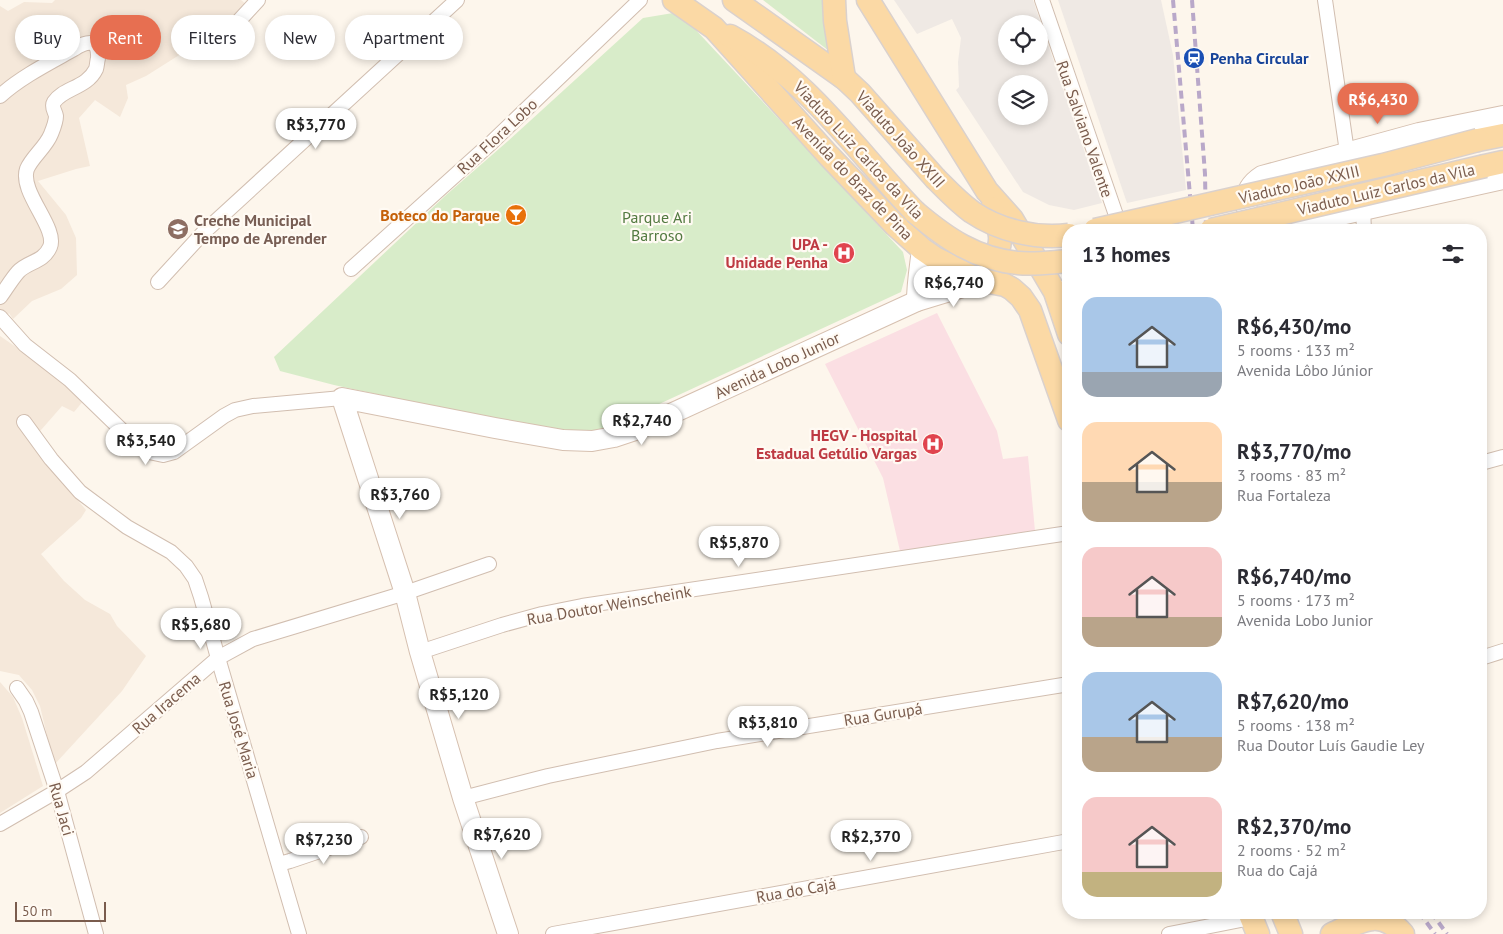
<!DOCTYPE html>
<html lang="en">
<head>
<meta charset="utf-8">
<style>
  body { margin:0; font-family:"PT Sans",sans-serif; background:#f7f7f7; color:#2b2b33; height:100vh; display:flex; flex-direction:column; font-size:19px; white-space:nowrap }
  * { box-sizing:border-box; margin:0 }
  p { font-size:16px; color:#7c7c81 }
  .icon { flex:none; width:28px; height:28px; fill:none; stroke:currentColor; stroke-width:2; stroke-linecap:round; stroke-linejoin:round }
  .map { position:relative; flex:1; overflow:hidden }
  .sheet { position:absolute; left:1062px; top:224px; width:425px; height:695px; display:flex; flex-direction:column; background:#fff; border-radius:20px; box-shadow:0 2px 8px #0003 }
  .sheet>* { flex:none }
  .guide { position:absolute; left:15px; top:15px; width:475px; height:45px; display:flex; gap:10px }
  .tools { position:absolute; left:998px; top:15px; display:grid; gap:10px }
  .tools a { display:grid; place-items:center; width:50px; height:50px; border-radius:50%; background:#fff; box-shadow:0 2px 8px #0003; font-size:25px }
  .scale { position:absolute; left:15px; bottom:12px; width:91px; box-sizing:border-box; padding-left:5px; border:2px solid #7a5c4d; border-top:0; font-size:14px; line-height:18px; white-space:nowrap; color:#7a5c4d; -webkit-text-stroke:4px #fffaf3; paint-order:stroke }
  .price { position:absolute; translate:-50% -42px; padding:0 11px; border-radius:18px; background:#fff; color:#222; font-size:16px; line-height:32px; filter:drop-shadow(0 1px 2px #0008) }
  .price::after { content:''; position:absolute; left:50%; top:30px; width:15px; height:11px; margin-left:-8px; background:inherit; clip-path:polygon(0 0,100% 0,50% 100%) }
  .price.on { background:#e76f51; color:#fff }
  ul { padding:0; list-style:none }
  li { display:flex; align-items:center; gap:15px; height:125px; padding:0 20px }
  li span { display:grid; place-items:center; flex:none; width:140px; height:100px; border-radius:15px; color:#555 }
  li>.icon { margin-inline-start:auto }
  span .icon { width:60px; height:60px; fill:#fffc; stroke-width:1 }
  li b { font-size:21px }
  h2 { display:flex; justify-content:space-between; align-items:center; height:60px; padding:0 20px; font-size:21px }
  .chip { padding:0 18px; border-radius:22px; background:#fff; box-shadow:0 2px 8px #0003; font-size:18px; line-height:45px }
  .chip.on { background:#e76f51; color:#fff }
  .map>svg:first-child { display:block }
</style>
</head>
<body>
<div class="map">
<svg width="1503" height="934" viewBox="0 0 1503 934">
  <rect width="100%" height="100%" fill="#fdf6ec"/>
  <g fill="#f5e8da">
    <path d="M55,0H241L248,6L232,26L226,23L184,52L146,76L126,85L128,98L120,117L95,100L79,118L90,166L76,169L38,181L66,215L76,238L77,275L61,289L32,301L13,319L9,313L0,327V6L8,11L24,2L52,3Z"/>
    <path d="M0,336L16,347L40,366L66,382L84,400L74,412L62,406L34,438L35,442L61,481L86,510L81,518L41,554L64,581L85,600L110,614L117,626L146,656L122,691L54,765L40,706L32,690L19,675L0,671Z"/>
    <path d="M0,682L13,697L22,718L43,786L0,813Z"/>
  </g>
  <g fill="#efe9e4" fill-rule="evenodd">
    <path d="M894,0H1033L1102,203L1074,210L1049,205L1023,192L956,90L959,87L958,62L961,38L952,19L917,34ZM1006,24H1039V56H1006ZM1006,84H1039V116H1006Z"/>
    <path d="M1058,0H1161L1173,55L1186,190L1127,203Z"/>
  </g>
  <path fill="#fbdfe3" d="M937,313L997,431L1003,459L1028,456L1035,531L900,551L883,478L825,364Z"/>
  <g fill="#d8ecc9">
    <path d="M763,0H830L833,54Z"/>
    <path d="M679,12L903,252L907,270L901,292L603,430L549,431L334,385L280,371L274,357L445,196L508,141L643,18Z"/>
  </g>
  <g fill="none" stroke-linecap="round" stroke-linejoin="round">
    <g stroke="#d1beb0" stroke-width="16">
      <g id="street">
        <path d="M1042,0L1118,221V230"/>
        <path d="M1325,0L1347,152"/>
        <path d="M236,24L258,0"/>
        <path d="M0,96C21,77 49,63 74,49C87,41 99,38 98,58C97,62 97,66 96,69C87,88 63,88 54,102C51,107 55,111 56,116C56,122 53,129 51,134C46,147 32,157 27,169C19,192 58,228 50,247C43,263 28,261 18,272C11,280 6,289 0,297"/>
        <path d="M1363,209L1364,230"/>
        <path d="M351,269L492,142L640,0"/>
        <path d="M158,282L203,233L457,0"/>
        <path d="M1055,292L1069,286"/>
        <path d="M0,317L25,345L70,380L136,444L149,452L163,455L174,452L224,416L235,410L253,406L342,398"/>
        <path d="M24,422L51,459L80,492L127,527L171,552L186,566L195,579L201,597L218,658L299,934"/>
        <path d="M1481,463L1503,457"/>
        <path d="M420,652L502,625L542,614L582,606L1069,533"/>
        <path d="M1481,658L1503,651"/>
        <path d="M17,688L26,701L31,712L57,791L96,934"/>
        <path d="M463,798L548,776L717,741L1069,684"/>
        <path d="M0,824L57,791L86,772L218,658L253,639L405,593L489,564"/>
        <path d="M279,864L290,861L361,837"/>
        <path d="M553,934L1069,841"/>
        <path d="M1169,934L1251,918"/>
      </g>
    </g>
    <g stroke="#d6c0b0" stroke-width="22">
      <g id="secondary">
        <path d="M1503,116L1419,133L1262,176C1251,183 1245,191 1246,205C1247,210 1248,216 1253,219C1263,228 1278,227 1291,226L1503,179"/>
        <path d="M917,301C917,283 920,267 922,249"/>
        <path d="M508,934L463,798L420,652L405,593L342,398L495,428L563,440L592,441L614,437L638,429L917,301L963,287L979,280"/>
      </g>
    </g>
    <g stroke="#dad1cd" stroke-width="25">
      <g id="primary">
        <path d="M674,0L714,28L829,156L895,225L922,249L935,258L979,280L1005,285L1012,289L1021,297L1030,310L1069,420"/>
        <path d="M734,0L844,78L860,93L935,178"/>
        <path d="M834,0L835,21L844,78"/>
        <path d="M868,0L987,191L1012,219L1055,292L1069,334"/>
        <path d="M730,36C808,78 855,150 915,212"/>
        <path d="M1478,140L1503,135"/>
        <path d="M1485,166L1503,162"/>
        <path d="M985,274C993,265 1001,249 1000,236C999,227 994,217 992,208"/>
        <path d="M1249,912L1258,934"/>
        <path d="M1282,912L1291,934"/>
        <path d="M1332,934C1360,922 1379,907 1403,934"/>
      </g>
    </g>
    <use href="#street" stroke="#fff" stroke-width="14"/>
    <use href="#secondary" stroke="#fff" stroke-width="20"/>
    <use href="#primary" stroke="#fbd9a5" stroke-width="22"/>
    <g stroke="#b9a8c9" stroke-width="4" stroke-dasharray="8 5" stroke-linecap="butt">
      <path d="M1173,0L1193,230"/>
      <path d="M1192,0L1205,174L1206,230"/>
      <path d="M1419,912L1435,934"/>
      <path d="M1431,912L1447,934"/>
    </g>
    <g stroke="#dad1cd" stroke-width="25" stroke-linecap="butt">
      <g id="primary-bridge">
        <path d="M935,178C947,190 958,202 972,212C1000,231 1036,239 1069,235"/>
        <path d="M915,212C947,239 976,259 1018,263C1035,265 1052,262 1069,261"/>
        <path d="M1095,230L1383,165L1478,140"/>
        <path d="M1211,230L1485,166"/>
      </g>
    </g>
    <use href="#primary-bridge" stroke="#fbd9a5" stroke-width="22"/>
  </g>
  <defs>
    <g id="station-disc" transform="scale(1.125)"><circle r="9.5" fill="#1a4fb4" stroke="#fffaf3"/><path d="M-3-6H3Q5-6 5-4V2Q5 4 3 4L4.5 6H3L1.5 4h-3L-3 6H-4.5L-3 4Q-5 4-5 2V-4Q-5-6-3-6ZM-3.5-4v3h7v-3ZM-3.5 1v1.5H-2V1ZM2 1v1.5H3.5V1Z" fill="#fff"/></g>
    <g id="bar-disc" transform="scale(1.125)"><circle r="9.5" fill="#e8710a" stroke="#fffaf3"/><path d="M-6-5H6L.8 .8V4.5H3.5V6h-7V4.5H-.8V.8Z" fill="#fff"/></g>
    <g id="school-disc" transform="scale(1.125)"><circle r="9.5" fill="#8d6e63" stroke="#fffaf3"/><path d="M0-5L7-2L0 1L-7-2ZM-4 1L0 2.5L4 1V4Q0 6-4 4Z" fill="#fff"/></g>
    <g id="hospital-disc" transform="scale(1.125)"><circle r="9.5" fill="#e0444e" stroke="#fffaf3"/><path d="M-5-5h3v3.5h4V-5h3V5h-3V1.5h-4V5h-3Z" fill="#fff"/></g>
  </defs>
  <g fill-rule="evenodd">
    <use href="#station-disc" x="1194" y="58"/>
    <use href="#bar-disc" x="516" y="215"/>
    <use href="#school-disc" x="178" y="229"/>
    <use href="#hospital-disc" x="844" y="253"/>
    <use href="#hospital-disc" x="933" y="444"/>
  </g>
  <g text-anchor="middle" stroke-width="4.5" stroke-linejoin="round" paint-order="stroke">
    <g font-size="16" font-weight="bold" fill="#164399" stroke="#fffaf3" text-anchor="start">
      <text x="1210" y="64">Penha Circular</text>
    </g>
    <g font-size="16" fill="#7a5c4d" stroke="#fffaf3">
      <text transform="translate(1085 129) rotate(71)" y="6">Rua Salviano Valente</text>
      <text transform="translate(497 136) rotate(-43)" y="6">Rua Flora Lobo</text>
      <text transform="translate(901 139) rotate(48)" y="6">Viaduto João XXIII</text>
      <text transform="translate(859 150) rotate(47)" y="6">Viaduto Luiz Carlos da Vila</text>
      <text transform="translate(853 178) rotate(46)" y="6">Avenida do Braz de Pina</text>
      <text transform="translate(1299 184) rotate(-13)" y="6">Viaduto João XXIII</text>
      <text transform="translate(1386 189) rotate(-13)" y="6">Viaduto Luiz Carlos da Vila</text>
      <text transform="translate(777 365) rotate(-25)" y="6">Avenida Lobo Junior</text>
      <text transform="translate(609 605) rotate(-10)" y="6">Rua Doutor Weinscheink</text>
      <text transform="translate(166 703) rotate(-41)" y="6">Rua Iracema</text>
      <text transform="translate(883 714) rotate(-9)" y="6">Rua Gurupá</text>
      <text transform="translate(239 730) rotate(73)" y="6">Rua José Maria</text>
      <text transform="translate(62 809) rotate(74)" y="6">Rua Jaci</text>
      <text transform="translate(796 890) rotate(-10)" y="6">Rua do Cajá</text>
    </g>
    <g font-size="16" font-weight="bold" fill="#c56008" stroke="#fffaf3" text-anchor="end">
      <text x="500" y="221">Boteco do Parque</text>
    </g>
    <g font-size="16" fill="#537a41" stroke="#fffaf3">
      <text x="657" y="223">Parque Ari<tspan x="657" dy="18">Barroso</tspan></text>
    </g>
    <g font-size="16" font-weight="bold" fill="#785e54" stroke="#fffaf3" text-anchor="start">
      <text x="194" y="226">Creche Municipal<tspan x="194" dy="18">Tempo de Aprender</tspan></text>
    </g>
    <g font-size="16" font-weight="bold" fill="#be3a42" stroke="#fffaf3" text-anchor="end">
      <text x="828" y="250">UPA -<tspan x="828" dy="18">Unidade Penha</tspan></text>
      <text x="917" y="441">HEGV - Hospital<tspan x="917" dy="18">Estadual Getúlio Vargas</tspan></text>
    </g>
  </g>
</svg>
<div class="tools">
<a><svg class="icon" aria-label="locate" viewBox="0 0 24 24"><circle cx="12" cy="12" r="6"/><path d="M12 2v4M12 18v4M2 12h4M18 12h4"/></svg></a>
<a><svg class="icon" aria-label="layers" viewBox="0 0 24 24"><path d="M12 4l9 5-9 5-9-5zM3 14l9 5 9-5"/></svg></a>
</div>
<div class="scale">50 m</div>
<b class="price on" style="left:1378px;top:125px">R$6,430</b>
<b class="price" style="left:316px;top:150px">R$3,770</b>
<b class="price" style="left:954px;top:308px">R$6,740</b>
<b class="price" style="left:642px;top:446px">R$2,740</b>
<b class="price" style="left:146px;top:466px">R$3,540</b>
<b class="price" style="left:400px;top:520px">R$3,760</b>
<b class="price" style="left:739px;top:568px">R$5,870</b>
<b class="price" style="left:201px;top:650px">R$5,680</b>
<b class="price" style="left:459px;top:720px">R$5,120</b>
<b class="price" style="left:768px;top:748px">R$3,810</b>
<b class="price" style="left:502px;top:860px">R$7,620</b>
<b class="price" style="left:871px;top:862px">R$2,370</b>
<b class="price" style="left:324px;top:865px">R$7,230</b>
<div class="guide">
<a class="chip">Buy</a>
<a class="chip on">Rent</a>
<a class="chip">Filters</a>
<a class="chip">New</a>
<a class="chip">Apartment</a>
</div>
<section class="sheet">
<h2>13 homes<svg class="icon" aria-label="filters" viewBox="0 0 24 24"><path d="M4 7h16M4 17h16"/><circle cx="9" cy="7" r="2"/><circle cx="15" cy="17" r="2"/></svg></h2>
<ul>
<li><span style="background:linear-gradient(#a9c7e8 75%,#9aa5b1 0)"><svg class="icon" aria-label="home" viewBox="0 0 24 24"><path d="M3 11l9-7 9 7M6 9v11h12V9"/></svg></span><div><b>R$6,430/mo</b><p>5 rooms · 133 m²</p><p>Avenida Lôbo Júnior</p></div></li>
<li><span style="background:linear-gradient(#ffd9b3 60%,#b9a48a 0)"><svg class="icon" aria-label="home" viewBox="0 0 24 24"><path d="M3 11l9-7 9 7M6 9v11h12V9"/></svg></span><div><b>R$3,770/mo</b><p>3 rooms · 83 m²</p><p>Rua Fortaleza</p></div></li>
<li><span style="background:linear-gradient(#f6c9c9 70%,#b9a48a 0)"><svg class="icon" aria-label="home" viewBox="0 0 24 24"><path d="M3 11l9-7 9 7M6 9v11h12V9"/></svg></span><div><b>R$6,740/mo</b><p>5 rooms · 173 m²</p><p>Avenida Lobo Junior</p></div></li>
<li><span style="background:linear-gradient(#a9c7e8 65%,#b9a48a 0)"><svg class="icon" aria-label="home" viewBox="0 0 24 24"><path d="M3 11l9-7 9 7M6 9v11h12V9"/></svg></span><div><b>R$7,620/mo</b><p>5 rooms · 138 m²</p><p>Rua Doutor Luís Gaudie Ley</p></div></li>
<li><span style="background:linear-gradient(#f6c9c9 75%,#c2b280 0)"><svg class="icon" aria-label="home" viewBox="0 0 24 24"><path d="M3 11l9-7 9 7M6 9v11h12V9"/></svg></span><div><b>R$2,370/mo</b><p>2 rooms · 52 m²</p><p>Rua do Cajá</p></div></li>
</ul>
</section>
</div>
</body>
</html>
